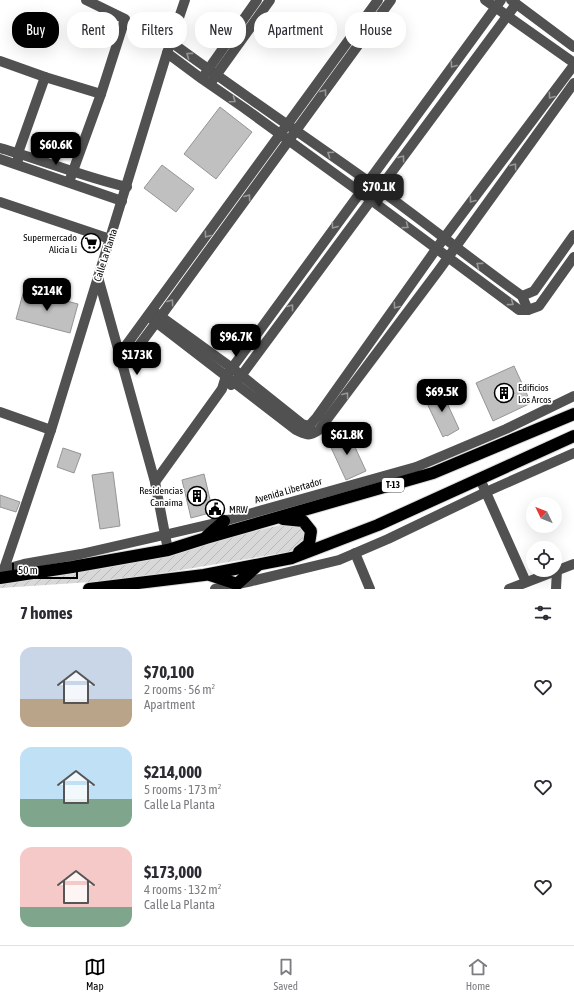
<!DOCTYPE html>
<html lang="en">
<head>
<meta charset="utf-8">
<style>
  body { margin:0; font-family:"Asap Condensed",sans-serif; background:#f2f2f3; color:#2b2b33; height:100vh; display:flex; flex-direction:column; font-size:15px; white-space:nowrap }
  * { box-sizing:border-box; margin:0 }
  p { font-size:13px; color:#7c7c81 }
  .icon { flex:none; width:22px; height:22px; fill:none; stroke:currentColor; stroke-width:2; stroke-linecap:round; stroke-linejoin:round }
  .map { position:relative; height:589px; overflow:hidden }
  .sheet { display:flex; flex-direction:column; background:#fff; flex:1 }
  .sheet>* { flex:none }
  .top-card { position:absolute; left:12px; top:12px; width:550px; height:36px; display:flex; gap:8px }
  .needle { width:26px; rotate:313deg }
  .fabs { position:absolute; left:526px; top:497px; display:grid; gap:8px }
  .fabs a { display:grid; place-items:center; width:36px; height:36px; border-radius:50%; background:#fff; box-shadow:0 4px 16px #0002; font-size:20px }
  .scale { position:absolute; left:12px; bottom:10px; width:66px; box-sizing:border-box; padding-left:4px; border:2px solid #000; border-top:0; font-size:11px; line-height:14px; white-space:nowrap; color:#000; -webkit-text-stroke:3px #fff; paint-order:stroke }
  .price { position:absolute; translate:-50% -34px; padding:0 9px; border-radius:8px; background:#000; color:#fff; font-size:13px; line-height:26px; filter:drop-shadow(0 1px 2px #0008) }
  .price::after { content:''; position:absolute; left:50%; top:24px; width:12px; height:9px; margin-left:-6px; background:inherit; clip-path:polygon(0 0,100% 0,50% 100%) }
  .price.selected { background:#222; color:#fff }
  ul { padding:0; list-style:none }
  li { display:flex; align-items:center; gap:12px; height:100px; padding:0 20px }
  li span { display:grid; place-items:center; flex:none; width:112px; height:80px; border-radius:12px; color:#555 }
  li>.icon { margin-inline-start:auto }
  span .icon { width:48px; height:48px; fill:#fffc; stroke-width:1 }
  li b { font-size:17px }
  h2 { display:flex; justify-content:space-between; align-items:center; height:48px; padding:0 20px; font-size:17px }
  .pill { padding:0 14px; border-radius:16px; background:#fff; box-shadow:0 4px 16px #0002; font-size:14px; line-height:36px }
  .pill.selected { background:#000; color:#fff }
  .tabs { display:flex; justify-content:space-around; align-items:center; height:56px; border-top:1px solid #e1e1e2; background:#fff; font-size:11px; color:#7c7c81 }
  .tabs a { display:grid; justify-items:center; gap:2px }
  .tabs .selected { color:#000 }
  .map>svg:first-child { display:block }
</style>
</head>
<body>
<div class="map">
<svg width="574" height="589" viewBox="0 0 574 589">
  <defs>
    <pattern id="garden-furrows" width="10" height="10" patternUnits="userSpaceOnUse"><rect width="10" height="10" fill="#d8d8d8"/><path d="M-1 1l2-2M0 10L10 0M9 11l2-2" fill="none" stroke="#b8b8b8"/></pattern>
  </defs>
  <rect width="100%" height="100%" fill="#fff"/>
  <path fill="url(#garden-furrows)" d="M297,521L315,526L300,550L122,580L0,588V579L106,567Z"/>
  <g fill="#c0c0c0" stroke="#959595">
    <path d="M220,107L252,132L216,179L184,154Z"/>
    <path d="M162,165L194,189L176,212L144,188Z"/>
    <path d="M24,290L78,304L70,333L16,319Z"/>
    <path d="M514,366L531,403L493,421L476,383Z"/>
    <path d="M437,390V391L441,390L459,429L447,436L446,435L443,437L424,397L428,396L427,394Z"/>
    <path d="M348,432L366,471L346,480L328,441Z"/>
    <path d="M63,448L81,454L74,473L57,467Z"/>
    <path d="M113,472L120,526L100,529L92,475Z"/>
    <path d="M204,474L213,512L191,518L182,480Z"/>
    <path d="M0,495L20,502L16,512L0,507Z"/>
  </g>
  <g fill="none" stroke-linecap="round" stroke-linejoin="round">
    <g stroke="#dbdbdb" stroke-width="14">
      <g id="highway">
        <path d="M283,519L303,521L311,531L309,544L299,552"/>
        <path d="M207,536L224,521"/>
        <path d="M210,575L237,584L258,565"/>
        <path d="M0,578L72,567L168,550L206,538L433,473L574,414"/>
        <path d="M89,589L204,575L292,558L378,525L574,436"/>
      </g>
    </g>
    <g stroke="#515151" stroke-width="10">
      <path d="M485,0L574,63"/>
      <path d="M511,0L574,47"/>
      <path d="M171,42C236,90 303,135 369,182C421,219 470,259 522,296L528,310"/>
      <path d="M167,53L202,79L244,108L371,200L519,310H528L539,306L574,257"/>
      <path d="M0,61L45,77L101,94"/>
      <path d="M205,74L257,0"/>
      <path d="M212,81L270,0"/>
      <path d="M0,148C43,160 83,177 127,187"/>
      <path d="M0,159L122,201"/>
      <path d="M18,160V153L45,77"/>
      <path d="M69,182L101,94L125,19L86,0"/>
      <path d="M0,202L110,239"/>
      <path d="M98,277L155,482L168,550"/>
      <path d="M522,296L534,291L574,235"/>
      <path d="M156,313L232,368L302,424L309,426L311,431"/>
      <path d="M148,316L296,430C307,435 309,437 319,430L439,270L574,83"/>
      <path d="M119,355L378,0"/>
      <path d="M123,367L161,316L391,0"/>
      <path d="M231,385L235,383L241,376L516,4"/>
      <path d="M0,412L51,430"/>
      <path d="M309,426L317,417L444,238L574,65"/>
      <path d="M480,479L526,582"/>
      <path d="M155,482L222,389L226,376L232,368L501,0"/>
      <path d="M355,553L370,589"/>
      <path d="M3,577L13,567L24,564L81,554L164,535L224,521L416,467L506,429L574,396"/>
      <path d="M1,578L51,430L167,53L185,0"/>
      <path d="M215,589L252,581L339,560L388,539L486,492L574,453"/>
      <path d="M509,589L574,564"/>
      <path d="M556,589L557,570"/>
    </g>
    <use href="#highway" stroke="#000" stroke-width="12"/>
  </g>
  <defs><path id="oneway-chevron" d="M-2-3.5L2.5 0L-2 3.5" fill="none" stroke-width="1.6" stroke-linecap="round" stroke-linejoin="round"/></defs>
  <g stroke="#979797">
    <use href="#oneway-chevron" transform="translate(189 55) rotate(-144)"/>
    <use href="#oneway-chevron" transform="translate(453 65) rotate(126)"/>
    <use href="#oneway-chevron" transform="translate(324 92) rotate(-54)"/>
    <use href="#oneway-chevron" transform="translate(551 96) rotate(127)"/>
    <use href="#oneway-chevron" transform="translate(233 100) rotate(35)"/>
    <use href="#oneway-chevron" transform="translate(330 154) rotate(-145)"/>
    <use href="#oneway-chevron" transform="translate(402 158) rotate(-53)"/>
    <use href="#oneway-chevron" transform="translate(514 166) rotate(-54)"/>
    <use href="#oneway-chevron" transform="translate(248 197) rotate(-54)"/>
    <use href="#oneway-chevron" transform="translate(472 200) rotate(127)"/>
    <use href="#oneway-chevron" transform="translate(334 226) rotate(126)"/>
    <use href="#oneway-chevron" transform="translate(406 226) rotate(36)"/>
    <use href="#oneway-chevron" transform="translate(207 235) rotate(126)"/>
    <use href="#oneway-chevron" transform="translate(479 265) rotate(-143)"/>
    <use href="#oneway-chevron" transform="translate(171 302) rotate(-54)"/>
    <use href="#oneway-chevron" transform="translate(511 303) rotate(36)"/>
    <use href="#oneway-chevron" transform="translate(396 306) rotate(126)"/>
    <use href="#oneway-chevron" transform="translate(291 307) rotate(-53)"/>
    <use href="#oneway-chevron" transform="translate(346 395) rotate(-53)"/>
  </g>
  <defs>
    <g id="supermarket-ring" transform="scale(1)"><circle r="9.5" fill="#fff" stroke="#000" stroke-width="1.5"/><path d="M-6-5.5h2.5l.6 2H6L4.5 2H-2.5L-4.4-4H-6ZM-1.5 3.2a1.3 1.3 0 1 0 .1 0ZM3 3.2a1.3 1.3 0 1 0 .1 0Z" fill="#000"/></g>
    <g id="building-ring" transform="scale(1)"><circle r="9.5" fill="#fff" stroke="#000" stroke-width="1.5"/><path d="M-4-6H4V6H1V3H-1V6H-4ZM-2.5-4.3h1.7v1.8h-1.7ZM.8-4.3h1.7v1.8H.8ZM-2.5-1h1.7V.8h-1.7ZM.8-1h1.7V.8H.8Z" fill="#000"/></g>
    <g id="civic-ring" transform="scale(1)"><circle r="9.5" fill="#fff" stroke="#000" stroke-width="1.5"/><path d="M-.6-6.5H3V-4.5H.6V-3L4-1V1h2V6H-6V1h2V-1L-.6-3ZM-1.2 2.5V6h2.4V2.5Z" fill="#000"/></g>
  </defs>
  <g fill-rule="evenodd">
    <use href="#supermarket-ring" x="91" y="243"/>
    <use href="#building-ring" x="504" y="393"/>
    <use href="#building-ring" x="197" y="496"/>
    <use href="#civic-ring" x="215" y="509"/>
  </g>
  <g text-anchor="middle" stroke-width="3.5" stroke-linejoin="round" paint-order="stroke">
    <rect fill="#fff" stroke="#4c4c4c" stroke-width="1" x="382" y="478" width="22" height="14" rx="3"/>
    <g font-size="9" font-weight="bold" fill="#000">
      <text x="393" y="488">T-13</text>
    </g>
    <g font-size="10" fill="#000" stroke="#fff" text-anchor="end">
      <text x="77" y="241">Supermercado<tspan x="77" dy="12">Alicia Li</tspan></text>
      <text x="518" y="391" text-anchor="start">Edificios<tspan x="518" dy="12">Los Arcos</tspan></text>
      <text x="183" y="494">Residencias<tspan x="183" dy="12">Canaima</tspan></text>
      <text x="229" y="513" text-anchor="start">MRW</text>
    </g>
    <g font-size="10" fill="#000" stroke="#fff">
      <text transform="translate(105 255) rotate(-72)" y="4">Calle La Planta</text>
      <text transform="translate(288 490) rotate(-16)" y="4">Avenida Libertador</text>
    </g>
  </g>
</svg>
<div class="fabs">
<a><svg class="needle" viewBox="-14 -14 28 28"><path d="M0-13l5 13h-10z" fill="#e53935"/><path d="M0 13l5-13h-10z" fill="#7c7c81"/></svg></a>
<a><svg class="icon" aria-label="locate" viewBox="0 0 24 24"><circle cx="12" cy="12" r="6"/><path d="M12 2v4M12 18v4M2 12h4M18 12h4"/></svg></a>
</div>
<div class="scale">50 m</div>
<b class="price" style="left:56px;top:166px">$60.6K</b>
<b class="price selected" style="left:379px;top:208px">$70.1K</b>
<b class="price" style="left:47px;top:312px">$214K</b>
<b class="price" style="left:236px;top:358px">$96.7K</b>
<b class="price" style="left:137px;top:376px">$173K</b>
<b class="price" style="left:442px;top:413px">$69.5K</b>
<b class="price" style="left:347px;top:456px">$61.8K</b>
<div class="top-card">
<a class="pill selected">Buy</a>
<a class="pill">Rent</a>
<a class="pill">Filters</a>
<a class="pill">New</a>
<a class="pill">Apartment</a>
<a class="pill">House</a>
</div>
</div>
<section class="sheet">
<h2>7 homes<svg class="icon" aria-label="filters" viewBox="0 0 24 24"><path d="M4 7h16M4 17h16"/><circle cx="9" cy="7" r="2"/><circle cx="15" cy="17" r="2"/></svg></h2>
<ul>
<li><span style="background:linear-gradient(#c9d6e8 65%,#b9a48a 0)"><svg class="icon" aria-label="home" viewBox="0 0 24 24"><path d="M3 11l9-7 9 7M6 9v11h12V9"/></svg></span><div><b>$70,100</b><p>2 rooms · 56 m²</p><p>Apartment</p></div><svg class="icon" aria-label="heart" viewBox="0 0 24 24"><path d="M12 20l-8-8c-3-5 5-10 8-4 3-6 11-1 8 4z"/></svg></li>
<li><span style="background:linear-gradient(#bfe0f5 65%,#7fa58c 0)"><svg class="icon" aria-label="home" viewBox="0 0 24 24"><path d="M3 11l9-7 9 7M6 9v11h12V9"/></svg></span><div><b>$214,000</b><p>5 rooms · 173 m²</p><p>Calle La Planta</p></div><svg class="icon" aria-label="heart" viewBox="0 0 24 24"><path d="M12 20l-8-8c-3-5 5-10 8-4 3-6 11-1 8 4z"/></svg></li>
<li><span style="background:linear-gradient(#f6c9c9 75%,#7fa58c 0)"><svg class="icon" aria-label="home" viewBox="0 0 24 24"><path d="M3 11l9-7 9 7M6 9v11h12V9"/></svg></span><div><b>$173,000</b><p>4 rooms · 132 m²</p><p>Calle La Planta</p></div><svg class="icon" aria-label="heart" viewBox="0 0 24 24"><path d="M12 20l-8-8c-3-5 5-10 8-4 3-6 11-1 8 4z"/></svg></li>
</ul>
</section>
<nav class="tabs">
<a class="selected"><svg class="icon" aria-label="map" viewBox="0 0 24 24"><path d="M3 6l6-2 6 2 6-2v14l-6 2-6-2-6 2zM9 4v14M15 6v14"/></svg>Map</a>
<a><svg class="icon" aria-label="saved" viewBox="0 0 24 24"><path d="M7 4h10v16l-5-4-5 4z"/></svg>Saved</a>
<a><svg class="icon" aria-label="home" viewBox="0 0 24 24"><path d="M3 11l9-7 9 7M6 9v11h12V9"/></svg>Home</a>
</nav>
</body>
</html>
